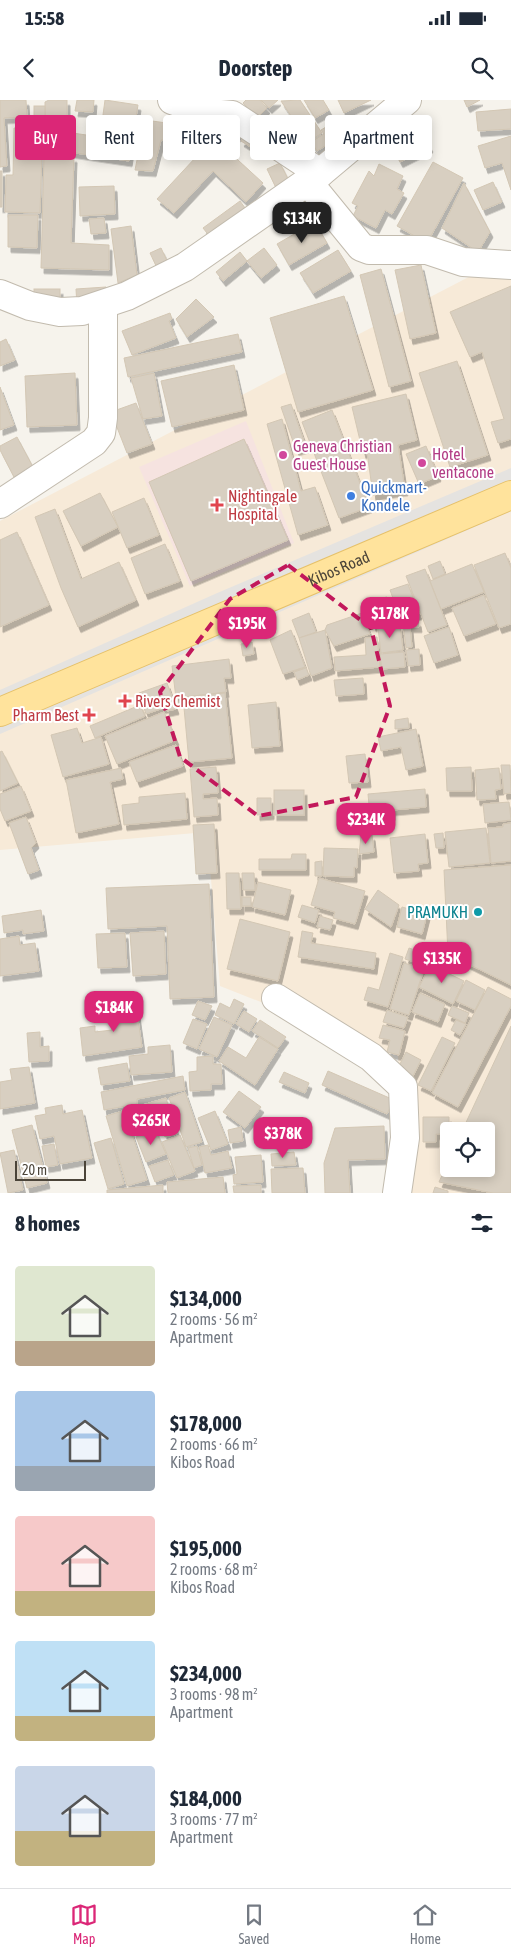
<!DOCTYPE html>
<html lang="en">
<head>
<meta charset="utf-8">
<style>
  body { margin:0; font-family:"Asap Condensed",sans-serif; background:#f2f2f3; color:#1f2937; height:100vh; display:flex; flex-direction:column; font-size:19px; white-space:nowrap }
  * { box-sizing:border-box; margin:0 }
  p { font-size:16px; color:#747a83 }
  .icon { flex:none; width:28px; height:28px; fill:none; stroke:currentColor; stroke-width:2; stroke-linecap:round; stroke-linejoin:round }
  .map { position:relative; height:1093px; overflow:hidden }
  .side { display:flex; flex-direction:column; background:#fff; flex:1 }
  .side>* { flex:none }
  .guide { position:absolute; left:15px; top:15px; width:481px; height:45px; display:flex; gap:10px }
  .controls { position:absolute; left:440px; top:1022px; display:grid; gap:10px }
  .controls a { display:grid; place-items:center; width:55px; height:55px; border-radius:5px; background:#fff; box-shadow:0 2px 12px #0003; font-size:25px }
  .scale { position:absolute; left:15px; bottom:12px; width:71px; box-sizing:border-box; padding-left:5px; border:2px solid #4b4439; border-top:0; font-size:14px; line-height:18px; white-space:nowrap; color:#4b4439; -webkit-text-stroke:4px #fff; paint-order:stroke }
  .price { position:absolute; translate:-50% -42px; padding:0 11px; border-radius:10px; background:#db2777; color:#fff; font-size:16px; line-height:32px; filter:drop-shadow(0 1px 2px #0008) }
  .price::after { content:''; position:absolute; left:50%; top:30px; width:15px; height:11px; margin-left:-8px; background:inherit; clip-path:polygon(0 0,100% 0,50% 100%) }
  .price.current { background:#222; color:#fff }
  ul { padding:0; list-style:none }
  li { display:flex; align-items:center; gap:15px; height:125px; padding:0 15px }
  li span { display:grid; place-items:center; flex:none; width:140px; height:100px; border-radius:5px; color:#555 }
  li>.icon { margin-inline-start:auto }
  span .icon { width:60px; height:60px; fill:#fffc; stroke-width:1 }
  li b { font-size:21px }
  h2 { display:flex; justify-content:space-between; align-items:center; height:60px; padding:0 15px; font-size:21px }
  .pill { padding:0 18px; border-radius:5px; background:#fff; box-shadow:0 2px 12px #0003; font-size:18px; line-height:45px }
  .pill.current { background:#db2777; color:#fff }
  .status { display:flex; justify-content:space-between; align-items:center; height:35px; padding:0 25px; background:#fff; direction:ltr }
  .status svg { height:14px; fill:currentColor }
  header { display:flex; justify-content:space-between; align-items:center; height:65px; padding:0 15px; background:#fff; font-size:22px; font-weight:700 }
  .dock { display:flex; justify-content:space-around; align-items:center; height:70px; border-top:1px solid #e0e1e3; background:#fff; font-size:14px; color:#747a83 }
  .dock a { display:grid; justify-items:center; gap:2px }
  .dock .current { color:#db2777 }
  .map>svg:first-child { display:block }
</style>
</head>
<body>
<div class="status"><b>15:58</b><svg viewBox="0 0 49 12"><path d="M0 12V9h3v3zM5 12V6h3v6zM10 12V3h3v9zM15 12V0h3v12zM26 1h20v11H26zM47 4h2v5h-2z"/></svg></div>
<header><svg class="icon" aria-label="back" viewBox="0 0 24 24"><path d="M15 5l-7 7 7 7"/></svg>Doorstep<svg class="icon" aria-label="search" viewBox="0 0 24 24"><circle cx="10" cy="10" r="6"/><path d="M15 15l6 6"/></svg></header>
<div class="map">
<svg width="511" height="1093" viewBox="0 0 511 1093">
  <defs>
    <filter id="shadow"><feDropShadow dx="3" dy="5.5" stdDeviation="0" flood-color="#0004"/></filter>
  </defs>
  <rect width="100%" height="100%" fill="#f6f3ec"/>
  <path fill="#f7ead8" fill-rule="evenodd" d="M511,155V1093H405L398,956L220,886L207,732L0,750V421ZM449,1031H486V1069H449Z"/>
  <path fill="#f6e3e0" d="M246,321L294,443L190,486L139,367Z"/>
  <g fill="#e5e3e0">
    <path d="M511,368V386L0,607V590L215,494Z"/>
    <path d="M511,396V411L0,634V618Z"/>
  </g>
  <g fill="#d8cfc1" stroke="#d3c7b4" filter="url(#shadow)">
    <path d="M0,0H26L27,17L4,18L7,66L0,67Z"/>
    <path d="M49,0H67V24H45V2Z"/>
    <path d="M77,0H94L93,12L75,11Z"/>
    <path d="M105,0L138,5L129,61L49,49L52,30L100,37Z"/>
    <path d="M246,0H260L267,8L257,18L243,3Z"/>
    <path d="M261,0H278L269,8Z"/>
    <path d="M300,0L322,33L299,48L291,36L301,31L281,1Z"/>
    <path d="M304,0H323L329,10L315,18Z"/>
    <path d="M338,0H371L344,13Z"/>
    <path d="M464,0H480L467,7Z"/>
    <rect x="34" y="6" width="11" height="14"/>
    <path d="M511,9V29L478,31L476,12Z"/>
    <path d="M226,16L243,29L233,41L216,28Z"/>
    <path d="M285,17L293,29L282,36L274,23Z"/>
    <path d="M145,20L188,26L185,42L161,40L153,71L135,70Z"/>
    <path d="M416,22L430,47L400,62L387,37Z"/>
    <path d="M28,23H43L40,113L5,112L6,75H13L14,28H28Z"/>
    <path d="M331,24L341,41L332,47L330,43L317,51L311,42L324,34L321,30Z"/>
    <path d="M202,27L263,83L246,102L213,71L174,113L157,99L196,57L184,46Z"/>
    <path d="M248,32L258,40L252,48L241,41Z"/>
    <path d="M511,36V90L502,63L485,68L478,46Z"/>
    <path d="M44,57H74L71,143L109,145V170L41,168Z"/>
    <path d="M433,62L463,78L427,143L397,126Z"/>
    <path d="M280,63L290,83L277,90L267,69Z"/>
    <path d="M379,64L403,76L397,89L404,93L392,114L385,110L376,128L353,116L358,106L352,103L369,71L374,76Z"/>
    <rect x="0" y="71" width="2" height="36"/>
    <path d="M493,82L502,102L483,110L474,90Z"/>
    <path d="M464,83L490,132L478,152L442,128Z"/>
    <path d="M114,86L115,114L80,116L79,87Z"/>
    <path d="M240,101L248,112L211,138L203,128Z"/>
    <path d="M8,115H38L37,148L8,147Z"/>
    <path d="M104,118L106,133L91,134L89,119Z"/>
    <path d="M315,122L327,143L289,165L277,144Z"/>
    <path d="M131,126L137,175L118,183L111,129Z"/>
    <path d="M161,148L169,165L158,170L150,153Z"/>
    <path d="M264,148L277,165L261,178L247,161Z"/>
    <path d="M338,150L351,171L313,193L300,173Z"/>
    <path d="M240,152L247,161L223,181L216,172Z"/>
    <path d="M421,165L436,233L410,239L395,170Z"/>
    <path d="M381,169L411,281L389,287L360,175Z"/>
    <path d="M511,186V339L498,343L491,322L504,319L482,252L470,257L450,212Z"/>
    <path d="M106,187V190L77,206L76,189Z"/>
    <rect x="34" y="189" width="26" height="13"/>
    <path d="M344,196L373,290L298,312L270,218Z"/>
    <path d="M196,199L214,217L187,237L176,219Z"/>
    <path d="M170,213L172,219L169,221L176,238L132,255L122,231Z"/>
    <path d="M238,234L242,252L128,277L124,258Z"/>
    <path d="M6,239L15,260L0,266V242Z"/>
    <path d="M457,261L488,355L450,367L419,273Z"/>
    <path d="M234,265L244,310L172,327L161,281Z"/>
    <path d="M75,273L77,325L27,327L25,276Z"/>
    <path d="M154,273L162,316L143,319L131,278Z"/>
    <path d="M0,287L14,325L0,330Z"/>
    <path d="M406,294L417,340L398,345L405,390L373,395L367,352L363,353L352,307Z"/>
    <path d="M136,303L152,344L127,353L111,312Z"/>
    <path d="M291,304L306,347L296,350L281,307Z"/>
    <path d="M332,310L369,407L339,418L302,322Z"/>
    <path d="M282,319L301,391L315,387L328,425L298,435L267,324Z"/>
    <path d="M17,337L33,367L14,377L0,350V346Z"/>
    <path d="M244,339L288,440L191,481L149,382Z"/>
    <path d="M426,346L438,376L419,384L406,354Z"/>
    <path d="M100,393L118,427L81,446L63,411Z"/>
    <path d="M144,398L159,435L127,448L112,412Z"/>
    <path d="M55,409L81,479L119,462L136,500L78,527L61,488L35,417Z"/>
    <path d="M17,432L49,505L0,527V440Z"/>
    <path d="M165,444L180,481L145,494L131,458Z"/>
    <path d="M505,453L511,468V524L499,528L474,465Z"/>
    <path d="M440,461L445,474L433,479L428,466Z"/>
    <path d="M472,464L484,492L441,509L430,481Z"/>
    <path d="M425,469L447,525L428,532L406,476Z"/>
    <path d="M408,484L419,514L401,520L390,490Z"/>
    <path d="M484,495L496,524L464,536L452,508Z"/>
    <path d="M387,497L388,504L372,507L371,500Z"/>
    <path d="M391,505L394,523L373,526L370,508Z"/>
    <path d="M309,513L316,532L299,538L292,520Z"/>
    <path d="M362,513L370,534L334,546L325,530L327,525Z"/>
    <path d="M418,521L419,527H410L412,547L406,548L403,523Z"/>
    <path d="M400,526L403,550L381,553L378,528Z"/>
    <path d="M449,527L458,555L434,563L424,536Z"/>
    <path d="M291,530L305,567L283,574L270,540Z"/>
    <path d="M325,530L332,568L311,576L299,538Z"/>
    <path d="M377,537L380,567L335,571L334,557L366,555L365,538Z"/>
    <path d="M252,542L254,554L243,556L241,544Z"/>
    <path d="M419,549L420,565L408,566L406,550Z"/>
    <path d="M404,552L405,567L382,569L380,554Z"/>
    <path d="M229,559L231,578H224L226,592L176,598L172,566Z"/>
    <path d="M306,568L309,575L297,580L294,572Z"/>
    <path d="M363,578L364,594L336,596L334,580Z"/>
    <path d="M167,583L176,609L167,611L166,607L146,614L139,593Z"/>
    <path d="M225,593L232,658L189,662L183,597Z"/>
    <path d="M276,602L280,646L252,648L248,605Z"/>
    <path d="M140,605L145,616L95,638L90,626Z"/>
    <path d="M164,612L176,640L117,664L105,636Z"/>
    <path d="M408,618L409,628L395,629V620Z"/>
    <path d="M77,628L82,643L101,637L109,664L63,677L51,635Z"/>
    <path d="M416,629L423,666L406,670L401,647L381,651L378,637Z"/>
    <path d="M176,645L183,666L137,682L129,662Z"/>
    <path d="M2,651L18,683L0,691V652Z"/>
    <path d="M365,654L368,682L349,683L346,656Z"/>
    <path d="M501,665H510L511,693L504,694Z"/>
    <path d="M216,667L218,693L203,694V699L217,698L218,715L194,717L190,669Z"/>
    <path d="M471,667L472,691H447L446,668Z"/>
    <path d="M121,668L123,679L110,682L119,724L76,733L66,680Z"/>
    <path d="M499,668L501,689L495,690L496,699L477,700L475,670Z"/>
    <path d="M21,686L31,711L5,721L0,709V694Z"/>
    <path d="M425,689L426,707L392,710V715L370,716L368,694Z"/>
    <rect x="274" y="690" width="30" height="25"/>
    <path d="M185,693L187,719L124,725L122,705L139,703V697Z"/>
    <path d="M257,698H271V714L257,715Z"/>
    <path d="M509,702L511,720L485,723L483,704Z"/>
    <path d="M26,717L36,743L31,748L39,770L28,774L9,723Z"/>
    <path d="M511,723V761L491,763L488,728L503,727V724Z"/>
    <path d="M214,724L217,773L196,774L193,725Z"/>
    <path d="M486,728L490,763L449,767L445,732Z"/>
    <path d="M443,733L444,748H436L434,734Z"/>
    <path d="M425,734L428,763L418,764L419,771L394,773L390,738Z"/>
    <path d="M372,735L374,752L359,754L361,736Z"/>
    <path d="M324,748L358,749L357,768L354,767V777L323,776Z"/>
    <path d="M292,754H306V770H259V759H291Z"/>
    <path d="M322,761V776H315V762Z"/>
    <path d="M511,765V885L448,854L444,770Z"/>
    <path d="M226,773H239L241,809H227Z"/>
    <path d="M242,773H254L255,790H243Z"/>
    <path d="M319,778L365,791L355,824L333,818L335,812L311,805Z"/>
    <path d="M258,782L291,790L285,815L252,807Z"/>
    <path d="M209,784L214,897L170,899L167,826L108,829L106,788Z"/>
    <path d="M378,790L399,805L391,827L365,809Z"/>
    <rect x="242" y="797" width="9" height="9"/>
    <path d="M302,805L319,810L315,823L298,817Z"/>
    <path d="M402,807L427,814L422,834L397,827Z"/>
    <path d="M41,810L44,831L23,834V830L4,833L2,816Z"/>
    <path d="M320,816L333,820L330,830L317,827Z"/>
    <path d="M240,819L290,832L278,881L227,869Z"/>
    <path d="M164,831L166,874L133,876L130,833Z"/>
    <path d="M302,831L313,833L311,843L376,853L374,869L298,857Z"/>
    <path d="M125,833L127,867L98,868L96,834Z"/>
    <path d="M19,836L20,845L35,843L39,871L0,876V839Z"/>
    <path d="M409,848L426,854L423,865L405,859Z"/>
    <path d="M390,853L403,857L388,907L364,900L368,887L379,890Z"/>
    <path d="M404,863L424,869L409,915L390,909Z"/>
    <path d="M431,865L464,881L453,904L419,887Z"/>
    <path d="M466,880L485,890L475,910L456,901Z"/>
    <path d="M488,887L511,899V906L458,1007L432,993Z"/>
    <path d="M420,893L445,904L438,922L412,912Z"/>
    <path d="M234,899L244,904L234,924L215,915L220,903L230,908Z"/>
    <path d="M198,901L212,906L205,920L192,915Z"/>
    <path d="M136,905L142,947L83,956L80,928L95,926V932L112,930L108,909Z"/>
    <path d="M452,906L469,913L465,923L448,915Z"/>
    <path d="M387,910L408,917L404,928L383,922Z"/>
    <path d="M244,911L257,919L249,932L236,924Z"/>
    <path d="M214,917L232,925L217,957L199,949Z"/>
    <path d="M193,919L207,924L197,949L183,943Z"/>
    <path d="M260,920L286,937L278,948L252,931Z"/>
    <path d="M456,920L466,924L460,935L451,930Z"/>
    <path d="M383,925L405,931L399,955L387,952L390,940L379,938Z"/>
    <path d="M511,926V1093H493L439,1082L449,1060V1069H486V1031H462Z"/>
    <path d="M40,932V947L49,946V961L29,962L27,933Z"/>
    <path d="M259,937L278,949L255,985L219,961L228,947L246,958Z"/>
    <path d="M442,937L455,943L431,991L418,985Z"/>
    <path d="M170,945L172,972L131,975L129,956L148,954V947Z"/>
    <path d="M406,952L421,960L411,980L396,972Z"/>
    <path d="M213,956V964H221L222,984H211V990L190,991L189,972L197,971V957Z"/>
    <path d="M127,963L130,981L101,985L98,968Z"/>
    <path d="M29,967L35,1003L0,1009V982L12,980L10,969Z"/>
    <path d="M328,971L394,1000L387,1014L322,985Z"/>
    <path d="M284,972L309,983L305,993L279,982Z"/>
    <path d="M183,976L185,990L137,999V1004L104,1010L101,992Z"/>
    <path d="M239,991L261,1007L245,1028L223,1012Z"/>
    <path d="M185,992L202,1042L186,1047L169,998Z"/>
    <path d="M166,998L177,1034L165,1037L160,1019L130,1028L147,1080L127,1086L106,1016Z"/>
    <path d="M62,1005L63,1014L82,1010L92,1058L60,1064L54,1036L40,1039L35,1016L46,1014L45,1008Z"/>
    <path d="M215,1011L228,1044L211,1050L198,1018Z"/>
    <path d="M423,1017H449V1034H436V1042H423Z"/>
    <path d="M32,1025L47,1083L27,1088L12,1030Z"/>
    <path d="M384,1026L385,1059L348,1060L350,1093H325L324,1063L335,1028Z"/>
    <path d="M241,1027L243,1041L230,1043L228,1030Z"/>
    <path d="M155,1029L166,1054L146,1062L136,1037Z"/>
    <path d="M180,1035L195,1071L177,1078L162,1042Z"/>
    <path d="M111,1038L124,1084L108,1089L94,1043Z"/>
    <path d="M54,1044L58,1065L46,1067L42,1046Z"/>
    <path d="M208,1045L211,1055L228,1051L232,1068L205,1073L199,1047Z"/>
    <path d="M197,1046L202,1065L194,1068L188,1048Z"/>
    <path d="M14,1050L23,1090L8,1093L0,1053Z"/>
    <path d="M294,1052L296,1065L272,1066L271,1054Z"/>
    <path d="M261,1055L263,1082L234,1084L233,1075L237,1074L235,1057Z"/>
    <path d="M168,1060L174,1075L155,1082L149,1066Z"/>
    <path d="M303,1068L305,1093H272L271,1069Z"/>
    <path d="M223,1077L225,1093H168L167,1082Z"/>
    <path d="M163,1085V1093H107V1090Z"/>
    <path d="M261,1085V1093H234L233,1086Z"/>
    <path d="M435,1087L448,1091V1093H433Z"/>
  </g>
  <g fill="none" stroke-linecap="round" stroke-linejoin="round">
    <g stroke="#c2bbae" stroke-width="30">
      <g id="minor">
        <path d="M172,0L209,13L232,15L320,73"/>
        <path d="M308,82L361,147L369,150H427L463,162L511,165"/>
        <path d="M0,194L30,206L60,212L82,211L127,196L185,167L320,73L407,0"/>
        <path d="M0,404L94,342L101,333L103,318V205"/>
        <path d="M276,898L371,957L403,987L405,1038L397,1093"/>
      </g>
    </g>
    <g stroke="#e6c16a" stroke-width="30">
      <g id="major">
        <path id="s1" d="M0,612L511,395"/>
      </g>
    </g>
    <use href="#minor" stroke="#fff" stroke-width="28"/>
    <use href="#major" stroke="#ffe39c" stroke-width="28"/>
  </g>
  <path fill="none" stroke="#c2185b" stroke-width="4" stroke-dasharray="10 6" stroke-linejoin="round" d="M288,465L371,528L390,606L356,697L258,716L180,657L160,592L230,499Z"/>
  <g fill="#d1479c" stroke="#fff" stroke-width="2">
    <circle cx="283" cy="355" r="5"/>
    <circle cx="422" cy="363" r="5"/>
  </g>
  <circle fill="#3f7fe0" stroke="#fff" stroke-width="2" cx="351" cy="396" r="5"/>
  <g fill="#e0444e" stroke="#fff" stroke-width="2">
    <path d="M214.5 397.5h5v5h5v5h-5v5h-5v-5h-5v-5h5z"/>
    <path d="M122.5 593.5h5v5h5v5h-5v5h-5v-5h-5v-5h5z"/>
    <path d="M86.5 607.5h5v5h5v5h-5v5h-5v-5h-5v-5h5z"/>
  </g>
  <circle fill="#0f9aa8" stroke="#fff" stroke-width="2" cx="478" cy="812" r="5"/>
  <g text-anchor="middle" stroke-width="4" stroke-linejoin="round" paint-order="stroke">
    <g font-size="16" fill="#b23c85" stroke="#fff" text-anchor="start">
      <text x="293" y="352">Geneva Christian<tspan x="293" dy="18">Guest House</tspan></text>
      <text x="432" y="360">Hotel<tspan x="432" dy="18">ventacone</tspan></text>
    </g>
    <g font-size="16" fill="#366cbe" stroke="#fff" text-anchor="start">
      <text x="361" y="393">Quickmart-<tspan x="361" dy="18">Kondele</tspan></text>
    </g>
    <g font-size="16" fill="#be3a42" stroke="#fff" text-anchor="start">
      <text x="228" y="402">Nightingale<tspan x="228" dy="18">Hospital</tspan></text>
      <text x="135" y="607">Rivers Chemist</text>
      <text x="79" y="621" text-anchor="end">Pharm Best</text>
    </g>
    <g font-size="16" fill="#4b4439" stroke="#fff">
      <text dy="6" stroke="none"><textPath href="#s1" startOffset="368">Kibos Road</textPath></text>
    </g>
    <g font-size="16" fill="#0d838f" stroke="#fff" text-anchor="end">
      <text x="468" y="818">PRAMUKH</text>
    </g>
  </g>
</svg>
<div class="controls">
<a><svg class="icon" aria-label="locate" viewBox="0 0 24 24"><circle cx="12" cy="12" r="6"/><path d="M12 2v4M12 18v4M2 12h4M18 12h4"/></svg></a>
</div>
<div class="scale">20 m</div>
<b class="price current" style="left:302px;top:144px">$134K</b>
<b class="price" style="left:390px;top:539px">$178K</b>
<b class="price" style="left:247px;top:549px">$195K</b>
<b class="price" style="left:366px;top:745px">$234K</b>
<b class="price" style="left:442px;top:884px">$135K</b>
<b class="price" style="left:114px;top:933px">$184K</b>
<b class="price" style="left:151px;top:1046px">$265K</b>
<b class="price" style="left:283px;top:1059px">$378K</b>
<div class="guide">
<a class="pill current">Buy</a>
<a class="pill">Rent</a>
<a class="pill">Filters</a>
<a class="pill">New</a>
<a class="pill">Apartment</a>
</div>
</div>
<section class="side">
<h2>8 homes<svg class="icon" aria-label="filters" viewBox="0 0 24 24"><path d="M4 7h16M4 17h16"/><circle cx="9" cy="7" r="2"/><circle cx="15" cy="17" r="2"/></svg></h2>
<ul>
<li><span style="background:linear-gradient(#dfe7d0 75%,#b9a48a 0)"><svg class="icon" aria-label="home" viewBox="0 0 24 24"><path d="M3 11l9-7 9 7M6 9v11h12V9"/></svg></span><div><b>$134,000</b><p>2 rooms · 56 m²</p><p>Apartment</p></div></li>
<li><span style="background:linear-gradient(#a9c7e8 75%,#9aa5b1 0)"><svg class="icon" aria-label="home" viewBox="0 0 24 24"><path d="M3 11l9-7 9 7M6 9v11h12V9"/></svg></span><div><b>$178,000</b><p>2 rooms · 66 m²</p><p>Kibos Road</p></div></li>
<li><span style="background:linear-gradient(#f6c9c9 75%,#c2b280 0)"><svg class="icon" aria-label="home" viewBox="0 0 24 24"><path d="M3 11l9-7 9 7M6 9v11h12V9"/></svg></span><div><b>$195,000</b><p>2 rooms · 68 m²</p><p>Kibos Road</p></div></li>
<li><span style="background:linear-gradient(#bfe0f5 75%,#c2b280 0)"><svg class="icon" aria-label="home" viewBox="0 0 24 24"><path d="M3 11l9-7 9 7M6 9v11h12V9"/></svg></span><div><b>$234,000</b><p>3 rooms · 98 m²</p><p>Apartment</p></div></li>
<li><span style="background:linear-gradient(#c9d6e8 65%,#c2b280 0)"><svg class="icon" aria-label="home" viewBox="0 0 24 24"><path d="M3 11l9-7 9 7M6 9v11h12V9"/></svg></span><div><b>$184,000</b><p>3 rooms · 77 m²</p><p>Apartment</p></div></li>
</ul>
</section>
<nav class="dock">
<a class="current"><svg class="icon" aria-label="map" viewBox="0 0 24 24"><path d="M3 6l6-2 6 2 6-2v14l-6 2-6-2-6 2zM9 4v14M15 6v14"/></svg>Map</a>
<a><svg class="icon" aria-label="saved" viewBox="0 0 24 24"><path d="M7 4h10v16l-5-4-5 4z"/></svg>Saved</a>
<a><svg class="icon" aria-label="home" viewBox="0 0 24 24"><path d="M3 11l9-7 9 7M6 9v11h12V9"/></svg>Home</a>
</nav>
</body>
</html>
